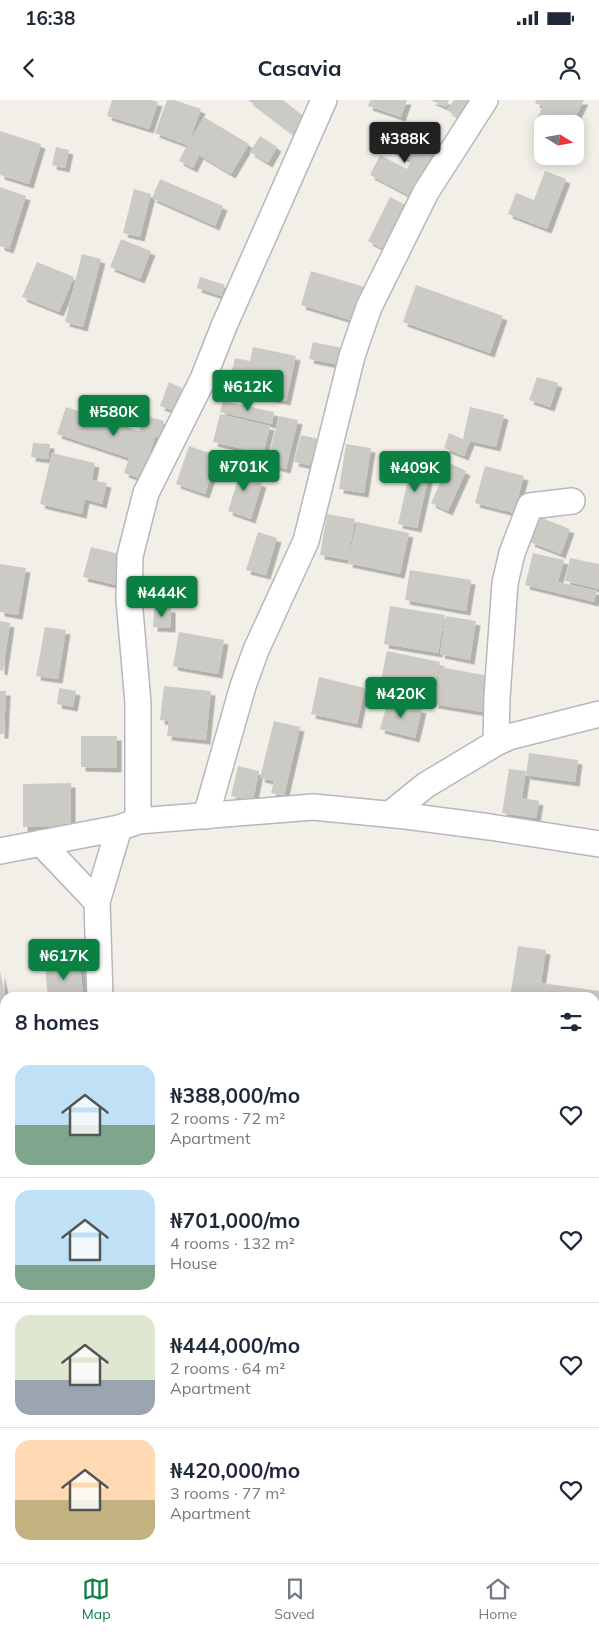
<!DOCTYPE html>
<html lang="en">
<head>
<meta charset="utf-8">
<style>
  body { margin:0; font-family:Mulish,sans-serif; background:#f6f6f7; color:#1f2937; height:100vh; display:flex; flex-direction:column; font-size:19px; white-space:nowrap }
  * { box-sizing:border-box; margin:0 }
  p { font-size:16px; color:#747a83 }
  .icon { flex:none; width:28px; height:28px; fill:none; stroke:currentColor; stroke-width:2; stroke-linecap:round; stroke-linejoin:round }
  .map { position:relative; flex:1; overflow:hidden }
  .details { position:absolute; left:0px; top:892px; width:600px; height:571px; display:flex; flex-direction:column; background:#fff; border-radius:15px 15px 0 0; box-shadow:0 2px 12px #0003 }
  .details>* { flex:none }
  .needle { width:32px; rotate:101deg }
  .fabs { position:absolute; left:534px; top:15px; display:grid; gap:10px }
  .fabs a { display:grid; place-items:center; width:50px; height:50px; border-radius:10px; background:#fff; box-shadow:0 2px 12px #0003; font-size:25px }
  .price { position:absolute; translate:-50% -42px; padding:0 11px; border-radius:5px; background:#0b8043; color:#fff; font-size:16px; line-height:32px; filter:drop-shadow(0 1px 2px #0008) }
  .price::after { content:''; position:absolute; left:50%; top:30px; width:15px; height:11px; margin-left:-8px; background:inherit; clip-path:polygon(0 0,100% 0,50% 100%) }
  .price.active { background:#222; color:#fff }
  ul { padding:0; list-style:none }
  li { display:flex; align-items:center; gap:15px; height:125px; padding:0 15px }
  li+li { border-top:1px solid #e0e1e3 }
  li span { display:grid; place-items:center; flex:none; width:140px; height:100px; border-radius:15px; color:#555 }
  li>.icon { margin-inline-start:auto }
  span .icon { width:60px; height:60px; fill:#fffc; stroke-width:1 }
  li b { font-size:21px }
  h2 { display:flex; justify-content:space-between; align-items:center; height:60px; padding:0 15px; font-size:21px }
  .status { display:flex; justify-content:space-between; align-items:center; height:35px; padding:0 25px; background:#fff; direction:ltr }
  .status svg { height:14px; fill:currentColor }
  header { display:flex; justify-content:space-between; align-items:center; height:65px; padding:0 15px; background:#fff; font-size:22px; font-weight:700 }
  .menu { display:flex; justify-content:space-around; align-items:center; height:70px; border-top:1px solid #e0e1e3; background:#fff; font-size:14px; color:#747a83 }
  .menu a { display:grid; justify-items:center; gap:2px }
  .menu .active { color:#0b8043 }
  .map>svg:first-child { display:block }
</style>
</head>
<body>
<div class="status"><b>16:38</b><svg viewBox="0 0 49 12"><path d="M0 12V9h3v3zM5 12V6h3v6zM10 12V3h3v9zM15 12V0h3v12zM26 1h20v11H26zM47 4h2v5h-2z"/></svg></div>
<header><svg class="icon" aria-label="back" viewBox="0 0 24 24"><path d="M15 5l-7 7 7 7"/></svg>Casavia<svg class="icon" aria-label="person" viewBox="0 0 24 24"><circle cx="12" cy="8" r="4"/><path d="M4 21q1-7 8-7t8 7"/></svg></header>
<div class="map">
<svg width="599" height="1463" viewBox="0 0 599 1463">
  <defs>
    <filter id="shadow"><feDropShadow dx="4.5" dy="4.5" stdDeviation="0" flood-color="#0004"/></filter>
  </defs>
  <rect width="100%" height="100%" fill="#f1efe8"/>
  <g fill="#cccac5" filter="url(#shadow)">
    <path d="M112,0H151L158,2L149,29L107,16Z"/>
    <path d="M167,0H174L201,9L189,42L204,17L249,44L231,74L199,55L193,68L179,61L187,45L155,33Z"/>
    <path d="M248,0H283L307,19L294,35Z"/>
    <path d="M370,0H407L401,17L368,6Z"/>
    <path d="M430,0H449L446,7Z"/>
    <path d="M454,0H478L463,21L447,10Z"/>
    <path d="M536,0H584L572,24H546L537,19L543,6L535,3Z"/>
    <path d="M393,28L439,53L416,99L370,75L380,55L407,69L411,61L383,46Z"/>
    <path d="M0,31L41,44L29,84L0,75Z"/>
    <path d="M260,36L277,47L268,63L250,52Z"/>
    <path d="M56,47L69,50L65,68L52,65Z"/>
    <path d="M545,71L566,79L547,129L508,114L516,93L534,100Z"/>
    <path d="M160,79L223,106L215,126L152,98Z"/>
    <path d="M0,87L26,96L9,149L0,146Z"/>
    <path d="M134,89L151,94L140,137L123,133Z"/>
    <path d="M390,97L411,108L389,152L368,141Z"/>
    <path d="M121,139L151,151L140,179L110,167Z"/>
    <path d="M82,154L101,159L83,227L65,222Z"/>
    <path d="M37,162L74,177L59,212L22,197Z"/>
    <path d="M311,171L368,188L357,222L301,205Z"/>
    <path d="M200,177L225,185L221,196L197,188Z"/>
    <path d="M416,185L503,216L490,253L403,222Z"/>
    <path d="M313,242L342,248L339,265L309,259Z"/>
    <path d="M253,247L296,256L286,301L241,291L245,277L231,274L235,258L250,261Z"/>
    <path d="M537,277L558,283L550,307L529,300Z"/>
    <path d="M169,282L182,288L174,311L160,306Z"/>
    <path d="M223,301L274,312L272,324L220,312Z"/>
    <path d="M66,307L139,331L144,315L164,321L159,338L155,336L142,379L124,373L129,358L57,334Z"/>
    <path d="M470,307L504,315L496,347L470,341L464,356L444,348L449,333L463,339Z"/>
    <path d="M220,314L270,326L263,354L213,342Z"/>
    <path d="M279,316L298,320L286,369L267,364Z"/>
    <path d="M301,335L319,339L313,366L294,362Z"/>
    <path d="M33,343L50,344L48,359L31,357Z"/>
    <path d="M346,344L371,348L364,393L339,389Z"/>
    <path d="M189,346L218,356L205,394L176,384Z"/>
    <path d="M52,353L95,363L92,380L107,383L102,404L85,399L82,414L40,404Z"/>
    <path d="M396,354L410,360L403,377L390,371Z"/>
    <path d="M413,357L432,362L417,428L398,424Z"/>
    <path d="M234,359L247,362L244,377L262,383L251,419L228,411L239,376L231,374Z"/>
    <path d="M449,363L466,371L448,411L431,403Z"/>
    <path d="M485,366L524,376L514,413L475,403Z"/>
    <path d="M327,414L355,419L348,460L320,455Z"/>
    <path d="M539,417L570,429L561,454L530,442Z"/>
    <path d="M357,422L409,433L400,474L348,463Z"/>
    <path d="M258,432L277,438L266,475L246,470Z"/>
    <path d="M91,447L123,455L116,485L83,477Z"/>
    <path d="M533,453L564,460L558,482L597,491L594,502L525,485Z"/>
    <path d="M570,458L599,464V489L565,481Z"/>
    <path d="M0,464L26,468L18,515L0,512Z"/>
    <path d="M410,470L471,480L466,511L405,500Z"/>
    <path d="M390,506L445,515L438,553L384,544Z"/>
    <path d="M154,507L171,508V528L153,527Z"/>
    <path d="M446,516L476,521L470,560L440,554Z"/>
    <path d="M0,521L10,523L3,571L0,570Z"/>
    <path d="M45,527L66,530L58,579L36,576Z"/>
    <path d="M179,532L224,540L218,574L173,566Z"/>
    <path d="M387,551L440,562L432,602L379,590Z"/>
    <path d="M440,567L489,576L483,612L434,604Z"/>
    <path d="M319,577L365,588L357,624L311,614Z"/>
    <path d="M164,586L211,591L206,640L167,636L169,621L160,620Z"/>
    <path d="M59,588L76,591L73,607L57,604Z"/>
    <path d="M0,591H6L4,634H0Z"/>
    <path d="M388,601L422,609L415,638L380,629Z"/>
    <path d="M274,621L300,627L284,696L271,693L274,681L260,678Z"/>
    <path d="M81,636H117V668L81,667Z"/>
    <path d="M529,653L578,660L575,682L526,675Z"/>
    <path d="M238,666L259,671L253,701L231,696Z"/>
    <path d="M509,669L526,671L522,698L539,701L536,718L502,713Z"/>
    <path d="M71,683V727H23V684Z"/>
    <path d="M518,846L546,850L541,883L599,891V919H595V898H510Z"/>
    <path d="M80,863L83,897L48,898L45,866Z"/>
    <path d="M0,872L6,898L5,906L0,907Z"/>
    <path d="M595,921H599L596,950H595Z"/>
    <path d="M5,923V956L0,957V924Z"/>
    <path d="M0,1286L5,1302V1325L0,1326Z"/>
    <path d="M595,1338L599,1339V1353H595Z"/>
    <path d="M595,1380H599V1415L595,1414Z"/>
    <path d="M5,1417V1432L0,1433V1418Z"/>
    <path d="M0,1444H5V1459H10L9,1463H0Z"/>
    <rect x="73" y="1459" width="41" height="3"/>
    <rect x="143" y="1459" width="28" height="4"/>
    <rect x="255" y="1459" width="45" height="4"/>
    <path d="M411,1459L460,1460V1463H411Z"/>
    <path d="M495,1459H507L529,1463H495Z"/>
    <path d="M553,1459H567L566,1463H552Z"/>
  </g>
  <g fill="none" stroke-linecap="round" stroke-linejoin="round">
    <g stroke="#b5b8bc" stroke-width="28">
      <g id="minor">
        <path d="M496,643L497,597L505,483L512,453L530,406L572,401"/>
        <path d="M390,714L426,685L496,643L509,637L599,614"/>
        <path d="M206,716L243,586L256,550L306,441L352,256L369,207L426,92L485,0"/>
        <path d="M138,721L313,707L406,716L490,727L599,744"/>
        <path d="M41,743L97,802"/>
        <path d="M0,751L119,728L138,721V603L129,499L130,456L146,393L203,279L224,226L324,0"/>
        <path d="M100,898L97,802L119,728"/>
        <path d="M595,1307H599"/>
        <path d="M0,1393L5,1392"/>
        <path d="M26,1459L27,1463"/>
        <path d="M307,1463V1459"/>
      </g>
    </g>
    <use href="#minor" stroke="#fff" stroke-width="25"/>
  </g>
</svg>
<div class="fabs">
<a><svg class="needle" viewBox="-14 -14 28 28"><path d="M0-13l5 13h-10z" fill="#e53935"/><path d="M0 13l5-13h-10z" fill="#747a83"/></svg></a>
</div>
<b class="price active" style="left:405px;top:64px">₦388K</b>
<b class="price" style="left:248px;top:312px">₦612K</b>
<b class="price" style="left:114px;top:337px">₦580K</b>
<b class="price" style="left:244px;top:392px">₦701K</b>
<b class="price" style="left:415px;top:393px">₦409K</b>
<b class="price" style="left:162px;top:518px">₦444K</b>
<b class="price" style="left:401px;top:619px">₦420K</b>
<b class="price" style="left:64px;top:881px">₦617K</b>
<section class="details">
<h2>8 homes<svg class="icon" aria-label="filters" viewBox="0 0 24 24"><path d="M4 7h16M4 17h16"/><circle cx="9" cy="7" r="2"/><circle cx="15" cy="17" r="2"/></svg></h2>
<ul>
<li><span style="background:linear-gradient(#bfe0f5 60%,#7fa58c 0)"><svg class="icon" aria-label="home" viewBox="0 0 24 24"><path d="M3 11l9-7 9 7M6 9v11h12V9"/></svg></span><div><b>₦388,000/mo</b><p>2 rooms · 72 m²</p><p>Apartment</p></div><svg class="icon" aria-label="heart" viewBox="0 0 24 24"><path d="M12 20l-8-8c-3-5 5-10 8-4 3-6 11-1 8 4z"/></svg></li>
<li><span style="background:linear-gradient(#bfe0f5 75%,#7fa58c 0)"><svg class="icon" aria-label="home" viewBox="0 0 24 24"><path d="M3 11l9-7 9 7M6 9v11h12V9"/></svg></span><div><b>₦701,000/mo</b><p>4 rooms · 132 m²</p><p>House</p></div><svg class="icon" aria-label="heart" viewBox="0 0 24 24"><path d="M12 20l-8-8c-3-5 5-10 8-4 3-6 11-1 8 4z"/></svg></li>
<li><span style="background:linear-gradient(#dfe7d0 65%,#9aa5b1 0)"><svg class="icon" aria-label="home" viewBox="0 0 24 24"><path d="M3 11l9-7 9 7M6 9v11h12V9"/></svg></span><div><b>₦444,000/mo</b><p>2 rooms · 64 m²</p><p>Apartment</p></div><svg class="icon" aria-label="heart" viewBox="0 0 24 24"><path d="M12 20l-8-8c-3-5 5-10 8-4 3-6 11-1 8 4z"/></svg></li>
<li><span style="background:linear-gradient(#ffd9b3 60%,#c2b280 0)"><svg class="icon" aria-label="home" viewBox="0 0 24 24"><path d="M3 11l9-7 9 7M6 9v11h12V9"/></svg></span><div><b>₦420,000/mo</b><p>3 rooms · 77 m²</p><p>Apartment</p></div><svg class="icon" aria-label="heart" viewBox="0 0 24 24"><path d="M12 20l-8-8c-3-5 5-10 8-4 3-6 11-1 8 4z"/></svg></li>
</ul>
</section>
</div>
<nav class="menu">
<a class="active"><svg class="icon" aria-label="map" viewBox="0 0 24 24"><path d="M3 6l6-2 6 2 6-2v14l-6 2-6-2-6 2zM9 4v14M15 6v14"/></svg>Map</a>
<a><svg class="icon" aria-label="saved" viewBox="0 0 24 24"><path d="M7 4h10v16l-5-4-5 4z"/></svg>Saved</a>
<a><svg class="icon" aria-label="home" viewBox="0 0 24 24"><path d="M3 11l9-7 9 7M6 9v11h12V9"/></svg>Home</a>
</nav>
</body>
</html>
